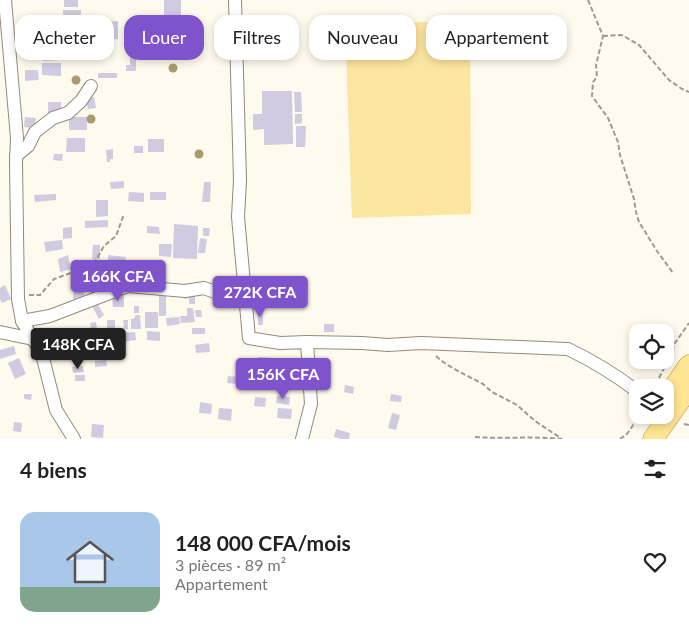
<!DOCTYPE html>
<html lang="fr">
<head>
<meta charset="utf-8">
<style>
  body { margin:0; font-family:Lato,sans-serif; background:#f2f2f2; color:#222; height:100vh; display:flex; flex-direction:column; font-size:19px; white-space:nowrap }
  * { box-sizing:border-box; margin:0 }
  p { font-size:16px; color:#767676 }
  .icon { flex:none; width:28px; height:28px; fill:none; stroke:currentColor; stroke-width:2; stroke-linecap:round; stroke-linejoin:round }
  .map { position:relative; height:439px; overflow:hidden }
  .sheet { display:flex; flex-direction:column; background:#fff; flex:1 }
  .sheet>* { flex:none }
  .guide { position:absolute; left:15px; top:15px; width:660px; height:45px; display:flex; gap:10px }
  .tools { position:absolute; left:629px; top:324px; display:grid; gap:10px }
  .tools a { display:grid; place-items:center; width:45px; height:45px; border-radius:10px; background:#fff; box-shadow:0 2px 8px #0003; font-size:25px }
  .price { position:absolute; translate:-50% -42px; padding:0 11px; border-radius:5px; background:#7e53cc; color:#fff; font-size:16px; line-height:32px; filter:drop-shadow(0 1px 2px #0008) }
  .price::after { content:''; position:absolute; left:50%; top:30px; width:15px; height:11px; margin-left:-8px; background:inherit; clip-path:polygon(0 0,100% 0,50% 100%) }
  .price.selected { background:#222; color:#fff }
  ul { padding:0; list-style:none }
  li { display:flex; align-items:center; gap:15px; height:125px; padding:0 20px }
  li span { display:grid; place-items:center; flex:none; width:140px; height:100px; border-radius:15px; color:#555 }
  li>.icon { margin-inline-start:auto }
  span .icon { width:60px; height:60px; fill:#fffc; stroke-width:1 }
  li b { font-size:21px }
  h2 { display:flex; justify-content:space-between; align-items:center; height:60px; padding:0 20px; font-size:21px }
  .pill { padding:0 18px; border-radius:15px; background:#fff; box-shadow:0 2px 8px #0003; font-size:18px; line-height:45px }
  .pill.selected { background:#7e53cc; color:#fff }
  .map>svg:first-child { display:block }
</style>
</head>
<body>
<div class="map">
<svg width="689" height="439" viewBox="0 0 689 439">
  <rect width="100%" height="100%" fill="#fefaed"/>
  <path fill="#fce59f" d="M470,21L471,214L352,218L345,24Z"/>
  <g fill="#d0cbe0">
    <rect x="64" y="0" width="14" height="7"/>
    <rect x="164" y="0" width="17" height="19"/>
    <rect x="63" y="10" width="18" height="16"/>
    <path d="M118,21V39L98,40V22Z"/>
    <path d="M261,29L268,39L260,45L253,36Z"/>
    <rect x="56" y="30" width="6" height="12"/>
    <path d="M66,34L94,38L92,51L83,50L84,43L80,42L79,50L64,48Z"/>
    <rect x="34" y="37" width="12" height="9"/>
    <path d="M61,47V60L43,61L42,48Z"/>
    <rect x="35" y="49" width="6" height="7"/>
    <path d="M130,58H136V71H126V65H130Z"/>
    <path d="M42,63H61V76L42,75Z"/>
    <path d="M25,70H38L39,80L25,81Z"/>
    <rect x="98" y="73" width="19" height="5"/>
    <path d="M262,91H292L293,144L264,145V129L253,130V114H262Z"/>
    <path d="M294,92H301L302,112H295Z"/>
    <path d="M94,97L96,108L88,109L86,98Z"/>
    <path d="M48,102H61V115L48,114Z"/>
    <path d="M295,114H302V123L295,124Z"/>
    <path d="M25,117L36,118L35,128L24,127Z"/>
    <rect x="69" y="117" width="18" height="13"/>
    <path d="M296,126H306L305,147H296Z"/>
    <path d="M67,138H85V152H66Z"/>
    <rect x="148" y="139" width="16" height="13"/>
    <rect x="134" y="146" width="9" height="7"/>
    <path d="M113,149V159H110V162H107L106,150Z"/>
    <path d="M54,154H63L62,161L53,160Z"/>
    <path d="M124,181V188L111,189L110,182Z"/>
    <path d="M204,182H211L210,202H202Z"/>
    <path d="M129,192L144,193V202L128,201Z"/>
    <rect x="150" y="192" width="16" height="8"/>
    <path d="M56,194V200L35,202L34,195Z"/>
    <path d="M96,200H108V216L96,217Z"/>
    <path d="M108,220V227L85,228V221Z"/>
    <path d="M174,224L198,226L197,259L173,258Z"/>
    <path d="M147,226L159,227L160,234L147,233Z"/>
    <path d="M72,227V238L63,239V228Z"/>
    <path d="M203,228H210L209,236H203Z"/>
    <path d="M200,238L207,239L205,253H198Z"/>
    <path d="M62,240L63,249L46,252L44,242Z"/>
    <path d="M159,244H172L171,257L159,256Z"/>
    <path d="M93,245H100V259H92Z"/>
    <path d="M68,255L71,269L60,272L58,259Z"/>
    <path d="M108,255L126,257L125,263L108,262Z"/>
    <path d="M139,260L155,261L154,269L139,268Z"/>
    <path d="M74,278L84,279V299H73Z"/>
    <path d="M5,285L11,299L2,303L0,299V288Z"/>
    <path d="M184,294H195V304H189V298L184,299Z"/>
    <rect x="159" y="295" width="7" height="21"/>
    <path d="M124,296V307H113L112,297Z"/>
    <path d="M97,303L104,315L99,319L92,306Z"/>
    <rect x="134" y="306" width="5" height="7"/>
    <path d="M187,308H193L195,322L181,323L180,316H187Z"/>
    <path d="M195,310H201L202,317H196Z"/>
    <rect x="145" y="312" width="13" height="16"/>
    <rect x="258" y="312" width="5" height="13"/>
    <path d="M135,315H140L141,329H131V319L135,318Z"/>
    <path d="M179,317L180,324L167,326L166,318Z"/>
    <rect x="107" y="320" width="8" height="11"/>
    <path d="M123,320H128V329H124Z"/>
    <path d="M96,322L98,335L92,336L90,323Z"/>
    <rect x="324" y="324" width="10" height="8"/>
    <rect x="192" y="328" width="13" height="6"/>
    <path d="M66,329L73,343L55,353L48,340Z"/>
    <path d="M89,331L90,337L74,341L72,335Z"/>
    <path d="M147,331L160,332V341L147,340Z"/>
    <path d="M135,332L136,340L120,342L119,333Z"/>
    <path d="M107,335H116L117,342H112L113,346H108Z"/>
    <path d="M209,343L210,352L196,353L195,345Z"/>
    <path d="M14,346L16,354L0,359V350Z"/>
    <path d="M259,357L272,358L271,368L258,367Z"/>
    <path d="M19,358L26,374L15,379L8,363Z"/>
    <path d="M275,359L290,361L288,374L273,373Z"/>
    <path d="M106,360L107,366L95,367V361Z"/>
    <path d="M83,366L84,372L73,373L72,367Z"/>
    <rect x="75" y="375" width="10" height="6"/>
    <path d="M228,376L238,377V384L227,383Z"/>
    <path d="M345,385L354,387L353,394L344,392Z"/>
    <path d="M24,394H32L31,400L24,399Z"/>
    <path d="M391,394L402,396L401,402L390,401Z"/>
    <path d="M277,396L290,397L289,405L276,403Z"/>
    <path d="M255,397L266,398L265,407L254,406Z"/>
    <path d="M200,402L212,404L211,414L199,413Z"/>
    <path d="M219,408L232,409L231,421L218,419Z"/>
    <path d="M278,408L292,409L291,419L277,418Z"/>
    <path d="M392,413L400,415L396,430L388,428Z"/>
    <path d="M14,422L22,423L21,432L13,431Z"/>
    <path d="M92,424L104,425L103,438L91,437Z"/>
    <path d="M336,429L350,433L349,439H341L334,437Z"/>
  </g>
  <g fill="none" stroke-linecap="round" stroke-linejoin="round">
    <g stroke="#928b78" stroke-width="14">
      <g id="street">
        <path d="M5,0L17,138L16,163L18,299L22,321L42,354L56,410L74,439"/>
        <path d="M235,0L240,180L238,217L249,338L280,343L307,342L311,404L302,439"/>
        <path d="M16,156L28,146L35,132L53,118L68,113L81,101L91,86"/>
        <path d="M22,321L50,316L128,286L185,291L204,288L231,298H238L245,296"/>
        <path d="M0,332L33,339"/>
        <path d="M307,342L362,343L388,345L421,343L568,349C593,361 616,375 638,392"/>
      </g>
    </g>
    <g stroke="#b2963b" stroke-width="21">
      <g id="primary">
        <path d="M666,398L689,365"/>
        <path d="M653,439L689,388"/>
      </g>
    </g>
    <g stroke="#9e9b90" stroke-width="2" stroke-dasharray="5 2.5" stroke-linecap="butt">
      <path d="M588,0L603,36L596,65L597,77L593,82L592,96L608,118L618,142L620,155L634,199L636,212L639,222L657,251L673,273"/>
      <path d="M603,36L622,35L639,45L669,80L682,89L689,92"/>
      <path d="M29,295H40L54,279L93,265L104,246L116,236L124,214"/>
      <path d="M436,356L443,362L456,370L483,384L492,392L517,405L535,421L562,439"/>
      <path d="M659,378L670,357L675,343L689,323"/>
      <path d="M684,424L689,425"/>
      <path d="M475,437C504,439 533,436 562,439"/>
      <path d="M620,439L627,434L640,415"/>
    </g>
    <use href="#street" stroke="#fff" stroke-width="12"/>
    <use href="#primary" stroke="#fee593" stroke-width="20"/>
  </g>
  <g fill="#a89b6e">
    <circle cx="248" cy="33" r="4.5"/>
    <circle cx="173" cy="68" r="4.5"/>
    <circle cx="76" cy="80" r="4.5"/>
    <circle cx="91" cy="119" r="4.5"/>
    <circle cx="199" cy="154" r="4.5"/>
  </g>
</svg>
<div class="tools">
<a><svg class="icon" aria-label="locate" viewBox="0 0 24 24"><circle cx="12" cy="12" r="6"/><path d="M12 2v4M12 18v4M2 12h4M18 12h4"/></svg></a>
<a><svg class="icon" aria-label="layers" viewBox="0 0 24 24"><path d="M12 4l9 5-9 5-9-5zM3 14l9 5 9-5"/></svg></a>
</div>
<b class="price" style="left:118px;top:302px">166K CFA</b>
<b class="price" style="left:260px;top:318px">272K CFA</b>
<b class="price selected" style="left:78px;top:370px">148K CFA</b>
<b class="price" style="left:283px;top:400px">156K CFA</b>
<div class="guide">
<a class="pill">Acheter</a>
<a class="pill selected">Louer</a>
<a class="pill">Filtres</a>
<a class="pill">Nouveau</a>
<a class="pill">Appartement</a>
</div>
</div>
<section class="sheet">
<h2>4 biens<svg class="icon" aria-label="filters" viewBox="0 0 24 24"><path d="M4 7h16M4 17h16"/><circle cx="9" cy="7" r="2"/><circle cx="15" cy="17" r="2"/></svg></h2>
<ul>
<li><span style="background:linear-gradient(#a9c7e8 75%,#7fa58c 0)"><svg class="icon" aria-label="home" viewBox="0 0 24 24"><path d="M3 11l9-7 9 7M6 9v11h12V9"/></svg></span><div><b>148 000 CFA/mois</b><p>3 pièces · 89 m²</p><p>Appartement</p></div><svg class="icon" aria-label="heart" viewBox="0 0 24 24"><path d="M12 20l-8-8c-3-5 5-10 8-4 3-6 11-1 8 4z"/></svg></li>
</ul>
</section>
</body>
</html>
